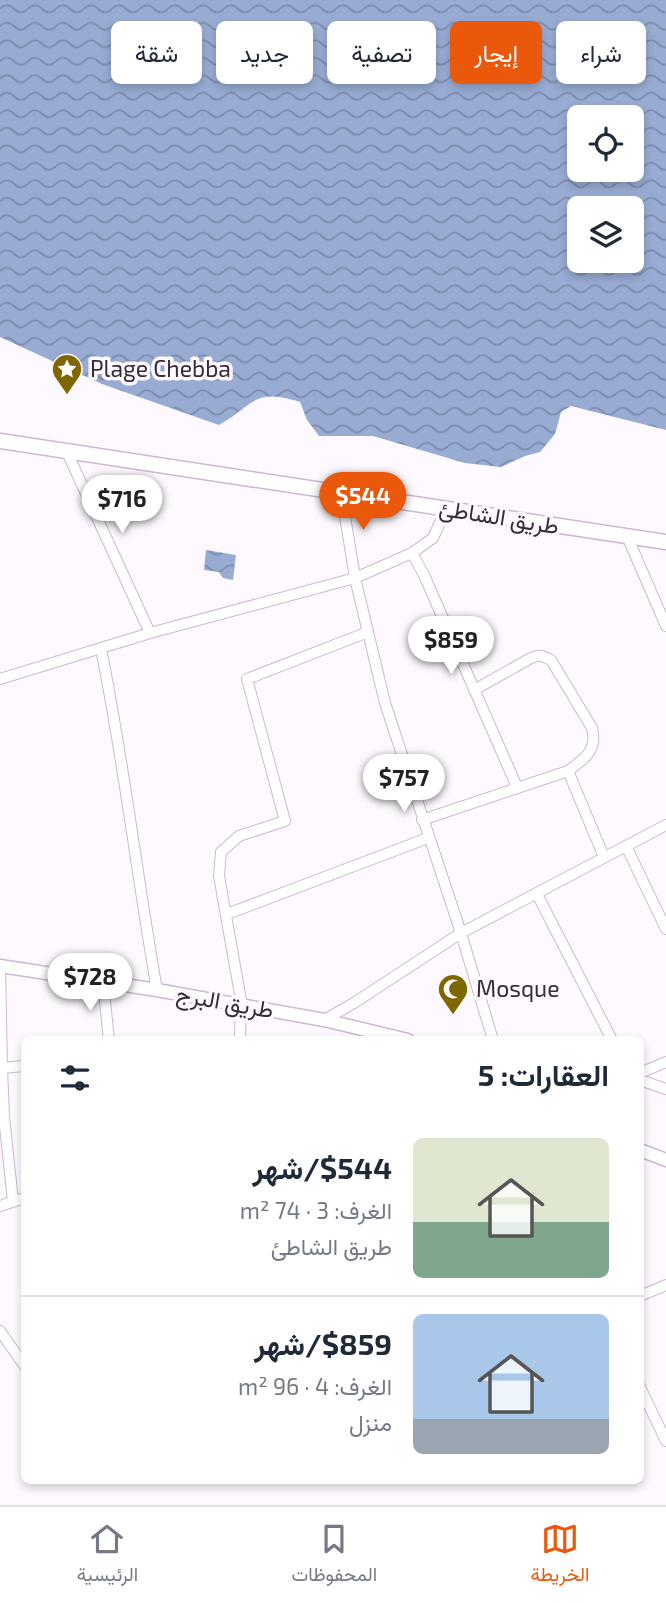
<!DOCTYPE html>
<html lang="ar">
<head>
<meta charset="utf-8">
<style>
  body { margin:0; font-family:"Exo 2",Vazirmatn,sans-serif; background:#f2f2f3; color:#1f2937; direction:rtl; height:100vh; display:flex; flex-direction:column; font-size:26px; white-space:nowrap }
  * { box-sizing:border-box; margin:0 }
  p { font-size:23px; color:#747a83 }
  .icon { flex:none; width:38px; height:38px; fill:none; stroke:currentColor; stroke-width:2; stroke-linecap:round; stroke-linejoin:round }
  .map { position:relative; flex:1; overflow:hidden; direction:ltr }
  .panel { position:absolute; left:21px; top:1036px; width:623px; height:448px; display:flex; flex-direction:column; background:#fff; border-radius:10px; box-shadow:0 4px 10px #0003; direction:rtl }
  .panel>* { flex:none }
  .top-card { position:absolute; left:21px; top:21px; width:625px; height:63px; direction:rtl; display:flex; gap:14px }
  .fabs { position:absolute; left:567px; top:105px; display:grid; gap:14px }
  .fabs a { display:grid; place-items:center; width:77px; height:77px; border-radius:10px; background:#fff; box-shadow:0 4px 10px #0003; font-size:35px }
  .price { position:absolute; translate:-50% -60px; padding:0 16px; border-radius:24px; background:#fff; color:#222; font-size:23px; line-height:46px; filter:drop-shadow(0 2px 4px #0008) }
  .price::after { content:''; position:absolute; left:50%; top:42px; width:21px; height:16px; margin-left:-10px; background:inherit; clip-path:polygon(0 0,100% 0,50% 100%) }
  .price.on { background:#ea580c; color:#fff }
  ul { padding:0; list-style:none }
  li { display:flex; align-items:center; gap:21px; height:175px; padding:0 35px }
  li+li { border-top:2px solid #e0e1e3 }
  li span { display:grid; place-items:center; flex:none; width:196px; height:140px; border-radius:10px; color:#555 }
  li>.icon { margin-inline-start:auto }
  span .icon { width:84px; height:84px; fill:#fffc; stroke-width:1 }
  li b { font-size:30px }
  h2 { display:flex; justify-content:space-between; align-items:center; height:84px; padding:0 35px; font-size:30px }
  .pill { padding:0 24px; border-radius:10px; background:#fff; box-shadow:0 4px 10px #0003; font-size:24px; line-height:63px }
  .pill.on { background:#ea580c; color:#fff }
  .menu { display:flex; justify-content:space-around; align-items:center; height:98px; border-top:2px solid #e0e1e3; background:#fff; font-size:19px; color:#747a83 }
  .menu a { display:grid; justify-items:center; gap:4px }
  .menu .on { color:#ea580c }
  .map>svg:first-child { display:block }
</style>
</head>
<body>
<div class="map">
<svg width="666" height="1505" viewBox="0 0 666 1505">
  <defs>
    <pattern id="water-waves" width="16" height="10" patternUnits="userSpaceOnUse" patternTransform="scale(1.75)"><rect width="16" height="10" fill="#98abd3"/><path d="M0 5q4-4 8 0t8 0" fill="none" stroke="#7d8cac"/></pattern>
  </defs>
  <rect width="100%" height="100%" fill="#fdf9fe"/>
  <g fill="url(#water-waves)" fill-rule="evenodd">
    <path d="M0,0H666V430L571,406L561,412L555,434L540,452L525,456L501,467L465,463L373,436H319L307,420L300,402C252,388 257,403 219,425L102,384L0,337ZM579,117H632V170H579ZM579,208H632V261H579Z"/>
    <path d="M206,550L236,555L233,580L223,578L219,572L204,570Z"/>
  </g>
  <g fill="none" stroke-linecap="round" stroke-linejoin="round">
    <g stroke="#ccb8d2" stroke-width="12">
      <g id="minor">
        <path d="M66,450L150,633"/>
        <path d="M341,492L355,578L385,703L461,933L493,1040"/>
        <path d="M627,536L666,626"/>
        <path d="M412,553L424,575L517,787"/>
        <path d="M101,649C124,762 137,877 157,990"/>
        <path d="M0,679L150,633L355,578L412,553L433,538L446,509"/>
        <path d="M568,771L604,857"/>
        <path d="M422,820L568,771C584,759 598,751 592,728L551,660C543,656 539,654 531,658L474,690"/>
        <path d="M626,846L666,929"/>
        <path d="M537,894L612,1040"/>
        <path d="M227,914L428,838"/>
        <path d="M0,966L2,1068"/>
        <path d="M103,982L109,1040"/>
        <path d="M324,1020L354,1003L461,933L666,825"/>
        <path d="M240,1040L241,1000L219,876L221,852L239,836L285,821L247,679L368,632"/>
        <path d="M640,1073L666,1062"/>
        <path d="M640,1080L666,1089"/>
        <path d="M13,1201L4,1117L2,1068L24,1066"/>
        <path d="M0,1206L24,1198"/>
        <path d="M640,1296L666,1285"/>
        <path d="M0,1331L24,1365"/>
        <path d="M640,1387L666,1441"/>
      </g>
    </g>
    <g stroke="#ccb8d2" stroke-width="15">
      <g id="tertiary">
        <path d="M0,966L157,990L324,1020L408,1040"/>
        <path d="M640,1150L666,1160"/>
      </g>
    </g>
    <g stroke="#ccb8d2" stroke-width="17">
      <path id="secondary" d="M0,441L666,542"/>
    </g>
    <use href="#minor" stroke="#fff" stroke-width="10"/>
    <use href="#tertiary" stroke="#fff" stroke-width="12"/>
    <use href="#secondary" stroke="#fff" stroke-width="14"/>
  </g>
  <defs>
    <g id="sight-pin" transform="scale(1.575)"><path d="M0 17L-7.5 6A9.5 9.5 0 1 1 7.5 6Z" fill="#7f6700" stroke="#fdf9fe"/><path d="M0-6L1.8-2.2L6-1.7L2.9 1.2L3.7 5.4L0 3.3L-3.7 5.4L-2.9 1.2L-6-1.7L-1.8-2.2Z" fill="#fff"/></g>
    <g id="mosque-pin" transform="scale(1.575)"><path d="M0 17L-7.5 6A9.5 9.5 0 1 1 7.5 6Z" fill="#7f6700" stroke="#fdf9fe"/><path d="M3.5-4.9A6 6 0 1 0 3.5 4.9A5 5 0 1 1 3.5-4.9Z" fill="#fff"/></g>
  </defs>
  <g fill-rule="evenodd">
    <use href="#sight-pin" x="67" y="369"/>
    <use href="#mosque-pin" x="453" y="989"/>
  </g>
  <g text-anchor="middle" stroke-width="7" stroke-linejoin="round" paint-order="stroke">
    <g font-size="23" fill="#352d37" stroke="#fdf9fe" text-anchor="start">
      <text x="90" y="377">Plage Chebba</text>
      <text x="476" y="997">Mosque</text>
    </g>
    <g font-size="23" fill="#352d37" stroke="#fdf9fe">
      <text transform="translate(499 517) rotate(9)" y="8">طريق الشاطئ</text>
      <text transform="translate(225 1002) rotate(10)" y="8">طريق البرج</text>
    </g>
  </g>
</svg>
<div class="fabs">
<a><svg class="icon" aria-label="locate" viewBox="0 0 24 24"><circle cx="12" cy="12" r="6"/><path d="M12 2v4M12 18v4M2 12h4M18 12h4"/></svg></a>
<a><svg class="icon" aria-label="layers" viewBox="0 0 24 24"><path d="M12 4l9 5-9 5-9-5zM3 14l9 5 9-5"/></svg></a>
</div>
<b class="price on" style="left:363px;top:532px">$544</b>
<b class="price" style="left:122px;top:535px">$716</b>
<b class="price" style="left:451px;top:676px">$859</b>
<b class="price" style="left:404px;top:814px">$757</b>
<b class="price" style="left:90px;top:1013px">$728</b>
<div class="top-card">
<a class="pill">شراء</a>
<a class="pill on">إيجار</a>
<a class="pill">تصفية</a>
<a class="pill">جديد</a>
<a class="pill">شقة</a>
</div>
<section class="panel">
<h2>العقارات: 5<svg class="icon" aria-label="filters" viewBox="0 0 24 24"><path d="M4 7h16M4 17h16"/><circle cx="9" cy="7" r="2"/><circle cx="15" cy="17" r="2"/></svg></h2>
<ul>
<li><span style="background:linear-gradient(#dfe7d0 60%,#7fa58c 0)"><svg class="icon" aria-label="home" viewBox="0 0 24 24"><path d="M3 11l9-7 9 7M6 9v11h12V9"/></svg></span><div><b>$544/شهر</b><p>الغرف: 3 · 74 m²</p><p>طريق الشاطئ</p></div></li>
<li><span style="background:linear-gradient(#a9c7e8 75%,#9aa5b1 0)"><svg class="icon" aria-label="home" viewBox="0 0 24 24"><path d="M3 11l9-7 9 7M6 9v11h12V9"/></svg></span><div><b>$859/شهر</b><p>الغرف: 4 · 96 m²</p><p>منزل</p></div></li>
</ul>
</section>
</div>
<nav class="menu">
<a class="on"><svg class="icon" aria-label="map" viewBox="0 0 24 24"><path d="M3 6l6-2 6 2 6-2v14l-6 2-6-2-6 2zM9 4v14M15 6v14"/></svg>الخريطة</a>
<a><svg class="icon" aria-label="saved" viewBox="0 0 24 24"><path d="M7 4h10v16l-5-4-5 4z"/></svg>المحفوظات</a>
<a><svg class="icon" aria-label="home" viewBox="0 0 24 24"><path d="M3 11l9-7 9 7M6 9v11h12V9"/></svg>الرئيسية</a>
</nav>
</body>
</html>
